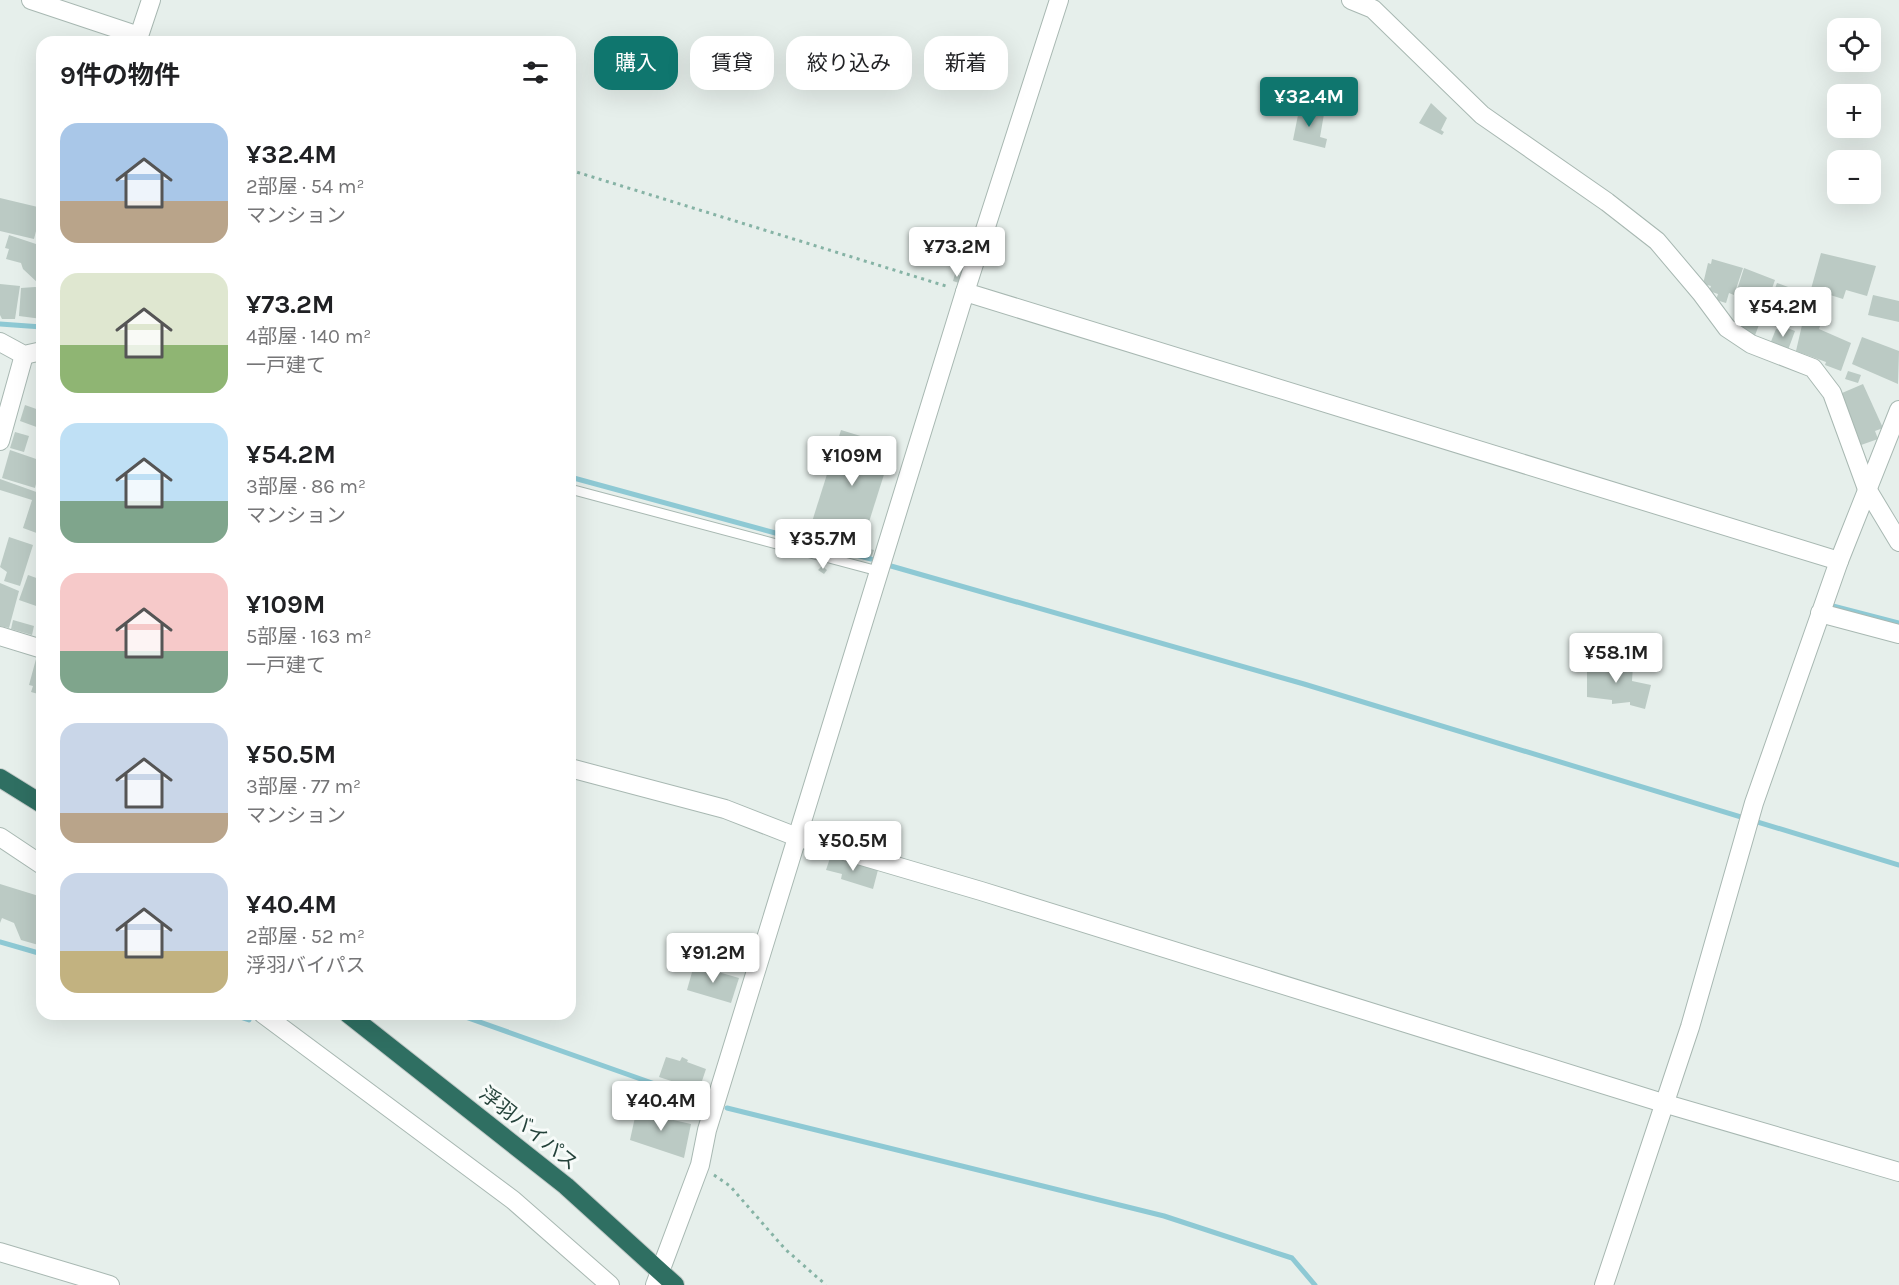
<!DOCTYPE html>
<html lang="ja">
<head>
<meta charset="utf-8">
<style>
  body { margin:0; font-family:Karla,"Noto Sans JP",sans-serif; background:#f6f6f6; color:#202124; height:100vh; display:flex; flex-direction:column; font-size:22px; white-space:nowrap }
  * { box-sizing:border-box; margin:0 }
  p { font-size:20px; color:#757577 }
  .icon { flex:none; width:33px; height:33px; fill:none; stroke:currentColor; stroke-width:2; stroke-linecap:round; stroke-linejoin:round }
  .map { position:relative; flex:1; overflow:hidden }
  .panel { position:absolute; left:36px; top:36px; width:540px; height:984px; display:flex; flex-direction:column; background:#fff; border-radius:18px; box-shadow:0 6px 24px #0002 }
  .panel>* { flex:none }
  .banner { position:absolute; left:594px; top:36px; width:570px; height:54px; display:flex; gap:12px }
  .tools { position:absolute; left:1827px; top:18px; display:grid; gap:12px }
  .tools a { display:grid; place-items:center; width:54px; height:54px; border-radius:12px; background:#fff; box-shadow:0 6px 24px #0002; font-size:30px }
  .price { position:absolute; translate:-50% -51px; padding:0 14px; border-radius:6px; background:#fff; color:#222; font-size:20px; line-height:39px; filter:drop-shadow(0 2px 3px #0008) }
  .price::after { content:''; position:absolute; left:50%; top:36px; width:18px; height:14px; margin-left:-9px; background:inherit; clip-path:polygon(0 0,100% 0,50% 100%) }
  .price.selected { background:#0f766e; color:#fff }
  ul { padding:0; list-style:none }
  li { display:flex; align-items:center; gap:18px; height:150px; padding:0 24px }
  li span { display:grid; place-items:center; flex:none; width:168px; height:120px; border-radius:18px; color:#555 }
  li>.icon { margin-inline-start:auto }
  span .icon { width:72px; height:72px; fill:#fffc; stroke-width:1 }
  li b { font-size:26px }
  h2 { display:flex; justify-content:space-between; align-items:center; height:72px; padding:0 24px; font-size:26px }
  .pill { padding:0 21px; border-radius:18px; background:#fff; box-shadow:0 6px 24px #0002; font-size:21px; line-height:54px }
  .pill.selected { background:#0f766e; color:#fff }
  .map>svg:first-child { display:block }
</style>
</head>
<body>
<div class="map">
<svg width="1899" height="1285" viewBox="0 0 1899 1285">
  <rect width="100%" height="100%" fill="#e6efeb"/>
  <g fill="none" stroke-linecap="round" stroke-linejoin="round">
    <g stroke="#8ec9d4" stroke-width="5">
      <path d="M0,324L42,327"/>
      <path d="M570,477L871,559"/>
      <path d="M891,566L1304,684L1899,865"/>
      <path d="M1829,605L1899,623"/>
      <path d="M0,942L42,954"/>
      <path d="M231,1014L249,1020"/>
      <path d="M457,1014L703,1101"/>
      <path d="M727,1108L1164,1216L1292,1258L1315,1285"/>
    </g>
  </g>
  <g fill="#bbcac4">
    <path d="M1431,103L1447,118L1441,130L1444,132L1442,135L1419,123Z"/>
    <path d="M1300,105L1310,107L1309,111L1324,114L1320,137L1327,139L1325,148L1293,140Z"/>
    <path d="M0,198L42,208L40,227H37L34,239L0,231Z"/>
    <path d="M9,235L42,246V272L38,283L23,269L21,263L6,259L9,249L5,248Z"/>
    <path d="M1821,253L1876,266L1867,296L1846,290L1843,299L1811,289Z"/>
    <path d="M1712,259L1743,268L1734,295L1729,293L1726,303L1716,300L1718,294L1709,291L1711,286L1703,284L1708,263L1711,264Z"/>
    <path d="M1744,268L1775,280L1764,311L1738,300L1740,294L1736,293Z"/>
    <path d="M955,274L961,276L959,283L953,281Z"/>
    <path d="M1777,283L1807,294L1795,326L1786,323L1785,326L1765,315Z"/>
    <path d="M0,284L20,286L15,319H2L0,315Z"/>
    <path d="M35,287L42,288V319L19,316L21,288Z"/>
    <path d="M1873,295L1899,301V322L1868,315Z"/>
    <path d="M1807,298L1827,305L1819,329L1851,343L1841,371L1825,365L1826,362L1796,351L1802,325L1798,323Z"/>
    <path d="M1749,308L1763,314L1754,338L1740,331Z"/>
    <path d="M1782,326L1795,331L1788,350L1770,344L1776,329L1781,330Z"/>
    <path d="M1862,337L1899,351L1898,384L1852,364Z"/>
    <path d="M1848,371L1861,375L1858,383L1845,379Z"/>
    <path d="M1863,384L1883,428L1875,431L1878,439L1861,445L1842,393Z"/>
    <path d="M25,405L42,411V429L20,421Z"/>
    <path d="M841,430L893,446L862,544L810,528Z"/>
    <path d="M15,432L29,436L24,452L10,448Z"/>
    <path d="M10,450L42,461L35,488L2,478Z"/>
    <path d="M0,479L42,494V535L23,528L32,500L0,490Z"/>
    <path d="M9,537L33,545L20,586L4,581L7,572L0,567Z"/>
    <path d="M862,547L874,550L872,556L860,553Z"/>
    <path d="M822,566L827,570L824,574L818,570Z"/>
    <path d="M28,575L42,580V608L19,600Z"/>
    <path d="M0,583L19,591L9,628L0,626Z"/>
    <path d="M13,620L34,626L32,635L11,629Z"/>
    <path d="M36,659L42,660V695L31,692L33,686L29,685Z"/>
    <path d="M1606,659L1617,660V664L1633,665L1632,681L1651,685L1645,709L1630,705V702L1612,704V700L1587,697V665L1606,666Z"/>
    <path d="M831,855L878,870L873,889L841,879L842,874L826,870Z"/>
    <path d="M0,884L42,897V946L21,940L14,923L2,918L0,923Z"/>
    <path d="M694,965L739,978L731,1003L687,990Z"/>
    <path d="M666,1057L680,1061L682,1057L688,1060L687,1062L706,1069L699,1090L659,1077Z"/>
    <path d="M655,1092L668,1096L664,1110L651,1106Z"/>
    <path d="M637,1108L670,1114L669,1119L691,1124L684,1158L630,1140Z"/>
  </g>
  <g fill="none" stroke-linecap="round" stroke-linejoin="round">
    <g stroke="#a8b8b2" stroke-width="11">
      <path id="lane" d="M570,489L878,571"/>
    </g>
    <g stroke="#a8b8b2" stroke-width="20">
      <g id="street">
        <path d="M31,0L139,36"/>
        <path d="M1351,0L1373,9L1482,115L1607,202L1657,241L1701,293L1727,328L1751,344L1813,368L1832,393L1867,489L1899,542"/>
        <path d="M137,42L151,0"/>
        <path d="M965,292L1839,561"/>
        <path d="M0,342L24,355L42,351"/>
        <path d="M0,441L24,355"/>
        <path d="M1820,613L1899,634"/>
        <path d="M0,636L42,649"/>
        <path d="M570,768L725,809L797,837L981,891L1663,1103L1899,1172"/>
        <path d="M0,837L42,865"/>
        <path d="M263,1014L513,1200L610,1285"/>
        <path d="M0,1252L110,1285"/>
        <path d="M655,1285L700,1165L707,1130L965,292L1059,0"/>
        <path d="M1604,1285L1690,1027L1754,803L1839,561L1899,410"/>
      </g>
    </g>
    <g stroke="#c2cac8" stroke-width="20">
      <g id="highway">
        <path d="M0,778L42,804"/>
        <path d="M348,1014L566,1186L675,1285"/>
      </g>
    </g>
    <g stroke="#86b3a5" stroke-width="3" stroke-dasharray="3 4.5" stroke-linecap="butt">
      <path d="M570,170L949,287"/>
      <path d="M714,1175L730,1186L785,1249L826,1285"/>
    </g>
    <use href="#lane" stroke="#fff" stroke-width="9"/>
    <use href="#street" stroke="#fff" stroke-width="18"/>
    <use href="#highway" stroke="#2f6f62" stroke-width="18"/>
  </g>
  <g text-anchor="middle" stroke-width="6" stroke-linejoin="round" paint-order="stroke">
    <g font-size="20" fill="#24423a" stroke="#f7fbf9">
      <text transform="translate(529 1128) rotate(39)" y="7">浮羽バイパス</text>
    </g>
  </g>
</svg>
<div class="tools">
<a><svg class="icon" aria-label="locate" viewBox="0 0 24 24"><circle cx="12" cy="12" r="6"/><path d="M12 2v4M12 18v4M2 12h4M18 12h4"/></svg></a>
<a>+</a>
<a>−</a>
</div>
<b class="price selected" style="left:1309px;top:128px">¥32.4M</b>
<b class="price" style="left:957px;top:278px">¥73.2M</b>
<b class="price" style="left:1783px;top:338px">¥54.2M</b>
<b class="price" style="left:852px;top:487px">¥109M</b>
<b class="price" style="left:823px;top:570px">¥35.7M</b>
<b class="price" style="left:1616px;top:684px">¥58.1M</b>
<b class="price" style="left:853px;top:872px">¥50.5M</b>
<b class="price" style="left:713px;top:984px">¥91.2M</b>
<b class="price" style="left:661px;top:1132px">¥40.4M</b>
<div class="banner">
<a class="pill selected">購入</a>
<a class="pill">賃貸</a>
<a class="pill">絞り込み</a>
<a class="pill">新着</a>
</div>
<section class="panel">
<h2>9件の物件<svg class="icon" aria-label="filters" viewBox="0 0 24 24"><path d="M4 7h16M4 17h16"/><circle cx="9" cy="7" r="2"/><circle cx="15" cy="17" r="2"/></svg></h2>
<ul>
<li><span style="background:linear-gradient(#a9c7e8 65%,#b9a48a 0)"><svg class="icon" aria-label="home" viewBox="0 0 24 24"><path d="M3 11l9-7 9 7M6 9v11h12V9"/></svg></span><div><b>¥32.4M</b><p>2部屋 · 54 m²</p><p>マンション</p></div></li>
<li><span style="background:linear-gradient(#dfe7d0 60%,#8fb573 0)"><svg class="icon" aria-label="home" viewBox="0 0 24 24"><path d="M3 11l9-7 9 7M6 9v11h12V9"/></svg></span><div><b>¥73.2M</b><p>4部屋 · 140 m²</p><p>一戸建て</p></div></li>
<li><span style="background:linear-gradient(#bfe0f5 65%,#7fa58c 0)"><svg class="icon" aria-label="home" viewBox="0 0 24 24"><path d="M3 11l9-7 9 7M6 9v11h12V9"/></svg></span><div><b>¥54.2M</b><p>3部屋 · 86 m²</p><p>マンション</p></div></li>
<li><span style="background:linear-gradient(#f6c9c9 65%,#7fa58c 0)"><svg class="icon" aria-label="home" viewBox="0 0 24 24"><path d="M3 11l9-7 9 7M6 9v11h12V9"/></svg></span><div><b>¥109M</b><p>5部屋 · 163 m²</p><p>一戸建て</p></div></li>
<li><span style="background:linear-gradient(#c9d6e8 75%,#b9a48a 0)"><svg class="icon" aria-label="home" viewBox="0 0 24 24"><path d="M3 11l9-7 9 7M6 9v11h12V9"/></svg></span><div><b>¥50.5M</b><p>3部屋 · 77 m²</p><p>マンション</p></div></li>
<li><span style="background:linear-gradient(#c9d6e8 65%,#c2b280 0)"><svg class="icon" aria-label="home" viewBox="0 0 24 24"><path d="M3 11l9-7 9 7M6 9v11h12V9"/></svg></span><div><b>¥40.4M</b><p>2部屋 · 52 m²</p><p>浮羽バイパス</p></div></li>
</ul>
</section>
</div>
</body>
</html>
